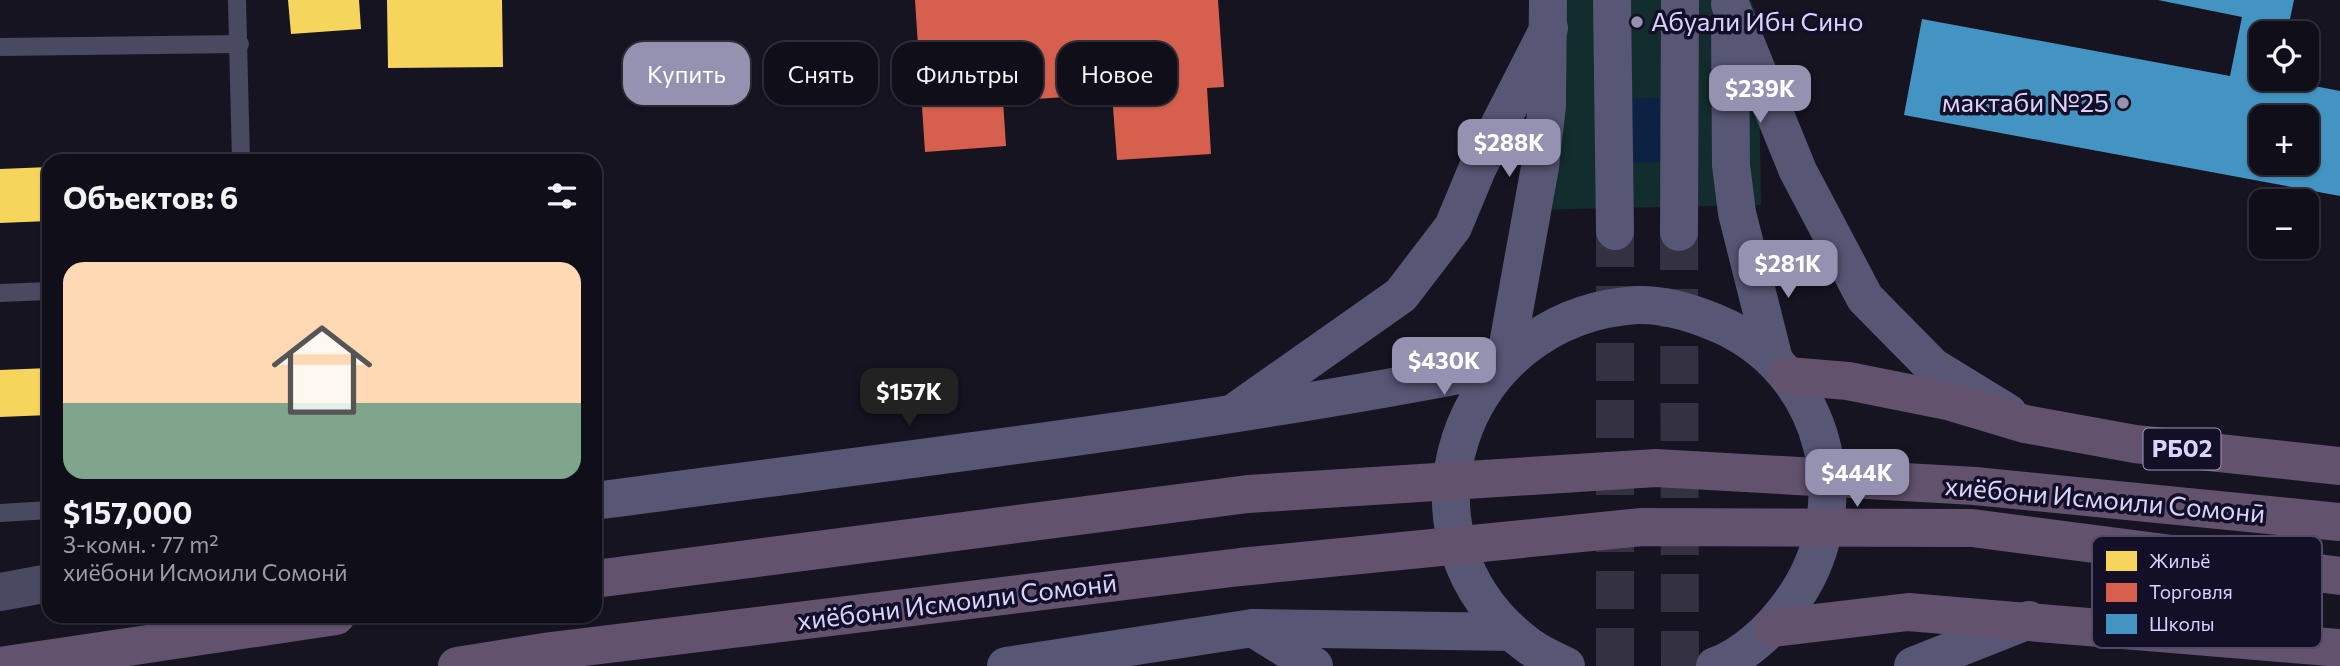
<!DOCTYPE html>
<html lang="ru">
<head>
<meta charset="utf-8">
<style>
  body { margin:0; font-family:Commissioner,sans-serif; background:#191822; color:#f1f3f6; height:100vh; display:flex; flex-direction:column; font-size:26px; white-space:nowrap }
  * { box-sizing:border-box; margin:0 }
  p { font-size:23px; color:#9c9ca2 }
  .icon { flex:none; width:38px; height:38px; fill:none; stroke:currentColor; stroke-width:2; stroke-linecap:round; stroke-linejoin:round }
  .map { position:relative; flex:1; overflow:hidden }
  .drawer { position:absolute; left:42px; top:154px; width:560px; height:469px; display:flex; flex-direction:column; background:#100f19; border-radius:21px; box-shadow:0 2px 5px #0004,0 0 0 2px #302f38 }
  .drawer>* { flex:none }
  .hud { position:absolute; left:623px; top:42px; width:665px; height:63px; display:flex; gap:14px }
  .buttons { position:absolute; left:2249px; top:21px; display:grid; gap:14px }
  .buttons a { display:grid; place-items:center; width:70px; height:70px; border-radius:14px; background:#100f19; box-shadow:0 2px 5px #0004,0 0 0 2px #302f38; font-size:35px }
  .price { position:absolute; translate:-50% -60px; padding:0 16px; border-radius:14px; background:#9591b1; color:#fff; font-size:23px; line-height:46px; filter:drop-shadow(0 2px 4px #0008) }
  .price::after { content:''; position:absolute; left:50%; top:42px; width:21px; height:16px; margin-left:-10px; background:inherit; clip-path:polygon(0 0,100% 0,50% 100%) }
  .price.current { background:#222; color:#fff }
  ul { padding:0; list-style:none }
  li { display:grid; align-content:center; gap:14px; height:371px; padding:0 21px }
  li+li { border-top:2px solid #302f38 }
  li span { display:grid; place-items:center; height:217px; border-radius:21px; color:#555 }
  li>.icon { margin-inline-start:auto }
  span .icon { width:126px; height:126px; fill:#fffc; stroke-width:1 }
  li b { font-size:30px }
  h2 { display:flex; justify-content:space-between; align-items:center; height:84px; padding:0 21px; font-size:30px }
  .tag { padding:0 24px; border-radius:21px; background:#100f19; box-shadow:0 2px 5px #0004,0 0 0 2px #302f38; font-size:24px; line-height:63px }
  .tag.current { background:#9591b1; color:#fff }
  .map>svg:first-child { display:block }
</style>
</head>
<body>
<div class="map">
<svg width="2340" height="666" viewBox="0 0 2340 666">
  <rect width="100%" height="100%" fill="#161421"/>
  <path fill="#132c2d" d="M1529,0H1751L1758,19L1761,205L1528,210Z"/>
  <path fill="#0d2144" d="M1659,98L1661,162L1614,163L1612,99Z"/>
  <g fill="#f6d55c">
    <path d="M288,0H359L361,29L291,34Z"/>
    <path d="M387,0H502L503,67L388,68Z"/>
    <path d="M49,167V221L0,223V169Z"/>
    <path d="M49,368V415L0,417V370Z"/>
  </g>
  <path fill="#d6604d" d="M915,0H1218L1224,87L1207,88L1211,154L1117,160L1112,94L1003,101L1006,146L925,152Z"/>
  <path fill="#4393c3" fill-rule="evenodd" d="M2158,0H2294L2287,33H2261V79H2279L2340,91V196L1904,115L1922,19L2230,76L2242,17ZM2261,117H2306V163H2261Z"/>
  <g fill="none" stroke-linecap="round" stroke-linejoin="round">
    <g stroke="#333142" stroke-width="38" stroke-dasharray="38 19" stroke-linecap="butt">
      <path d="M1679,232L1680,666"/>
      <path d="M1615,666V231"/>
    </g>
    <g stroke="#4a4962" stroke-width="18">
      <path d="M237,0L241,161"/>
      <path d="M0,47L240,44"/>
      <path d="M0,293L49,291"/>
      <path d="M0,513L49,510"/>
    </g>
    <path stroke="#4a4962" stroke-width="38" d="M0,592L49,583"/>
    <g stroke="#575674" stroke-width="38">
      <path d="M1612,0L1615,231"/>
      <path d="M1730,4L1798,171L1865,298L1933,367L2008,413"/>
      <path d="M1730,24L1731,165L1737,213L1774,360"/>
      <path d="M1679,232L1680,0"/>
      <path d="M1505,361L1540,167L1547,105L1548,0"/>
      <path d="M1239,409L1401,295L1453,227L1478,167L1549,28"/>
      <path d="M595,501C897,460 1201,426 1500,367"/>
      <path d="M1253,628L1314,666"/>
      <path d="M1006,666L1253,628L1511,632"/>
      <path d="M1566,666C1554,660 1540,654 1529,646C1382,538 1457,316 1637,305C1663,304 1690,312 1714,322C1829,368 1862,511 1788,607C1771,630 1743,657 1715,666"/>
      <path d="M1913,666L2029,620"/>
    </g>
    <g stroke="#62526e" stroke-width="38">
      <path d="M1788,376L1848,381L1948,401L2025,424L2135,444L2340,466"/>
      <path d="M595,579L1248,494L1656,468L1975,486L2340,522"/>
      <path d="M1773,628L1908,612L2340,648"/>
      <path d="M0,666L336,616"/>
      <path d="M457,666L551,651L1240,567L1642,527L1972,528L2340,576"/>
    </g>
  </g>
  <g fill="#9591b1" stroke="#130f26" stroke-width="2.5">
    <circle cx="1637" cy="22" r="7"/>
    <circle cx="2123" cy="103" r="7"/>
  </g>
  <g text-anchor="middle" stroke-width="7" stroke-linejoin="round" paint-order="stroke">
    <rect fill="#130f26" stroke="#9e99be" stroke-width="2" x="2143.5" y="428.5" width="77" height="41" rx="5"/>
    <g font-size="24" font-weight="bold" fill="#d9d4ff">
      <text x="2182" y="457">РБ02</text>
    </g>
    <g font-size="26" fill="#d9d4ff" stroke="#130f26" text-anchor="start">
      <text x="1651" y="31">Абуали Ибн Сино</text>
      <text x="2109" y="112" text-anchor="end">мактаби №25</text>
    </g>
    <g font-size="26" fill="#d9d4ff" stroke="#130f26">
      <text transform="translate(2105 500) rotate(5)" y="9">хиёбони Исмоили Сомонӣ</text>
      <text transform="translate(957 602) rotate(-7)" y="9">хиёбони Исмоили Сомонӣ</text>
    </g>
  </g>
  <rect x="2092" y="536" width="230" height="112" rx="10" fill="#130f26" stroke="#4e4a67" stroke-width="2"/>
  <rect x="2106" y="551" width="31" height="20" fill="#f6d55c"/>
  <rect x="2106" y="583" width="31" height="19" fill="#d6604d"/>
  <rect x="2106" y="614" width="31" height="20" fill="#4393c3"/>
  <g font-size="19" fill="#d9d4ff">
    <text x="2149" y="568">Жильё</text>
    <text x="2149" y="599">Торговля</text>
    <text x="2149" y="631">Школы</text>
  </g>
</svg>
<div class="buttons">
<a><svg class="icon" aria-label="locate" viewBox="0 0 24 24"><circle cx="12" cy="12" r="6"/><path d="M12 2v4M12 18v4M2 12h4M18 12h4"/></svg></a>
<a>+</a>
<a>−</a>
</div>
<b class="price" style="left:1760px;top:125px">$239K</b>
<b class="price" style="left:1509px;top:179px">$288K</b>
<b class="price" style="left:1788px;top:300px">$281K</b>
<b class="price" style="left:1444px;top:397px">$430K</b>
<b class="price current" style="left:909px;top:428px">$157K</b>
<b class="price" style="left:1857px;top:509px">$444K</b>
<div class="hud">
<a class="tag current">Купить</a>
<a class="tag">Снять</a>
<a class="tag">Фильтры</a>
<a class="tag">Новое</a>
</div>
<section class="drawer">
<h2>Объектов: 6<svg class="icon" aria-label="filters" viewBox="0 0 24 24"><path d="M4 7h16M4 17h16"/><circle cx="9" cy="7" r="2"/><circle cx="15" cy="17" r="2"/></svg></h2>
<ul>
<li><span style="background:linear-gradient(#ffd9b3 65%,#7fa58c 0)"><svg class="icon" aria-label="home" viewBox="0 0 24 24"><path d="M3 11l9-7 9 7M6 9v11h12V9"/></svg></span><div><b>$157,000</b><p>3-комн. · 77 m²</p><p>хиёбони Исмоили Сомонӣ</p></div></li>
</ul>
</section>
</div>
</body>
</html>
